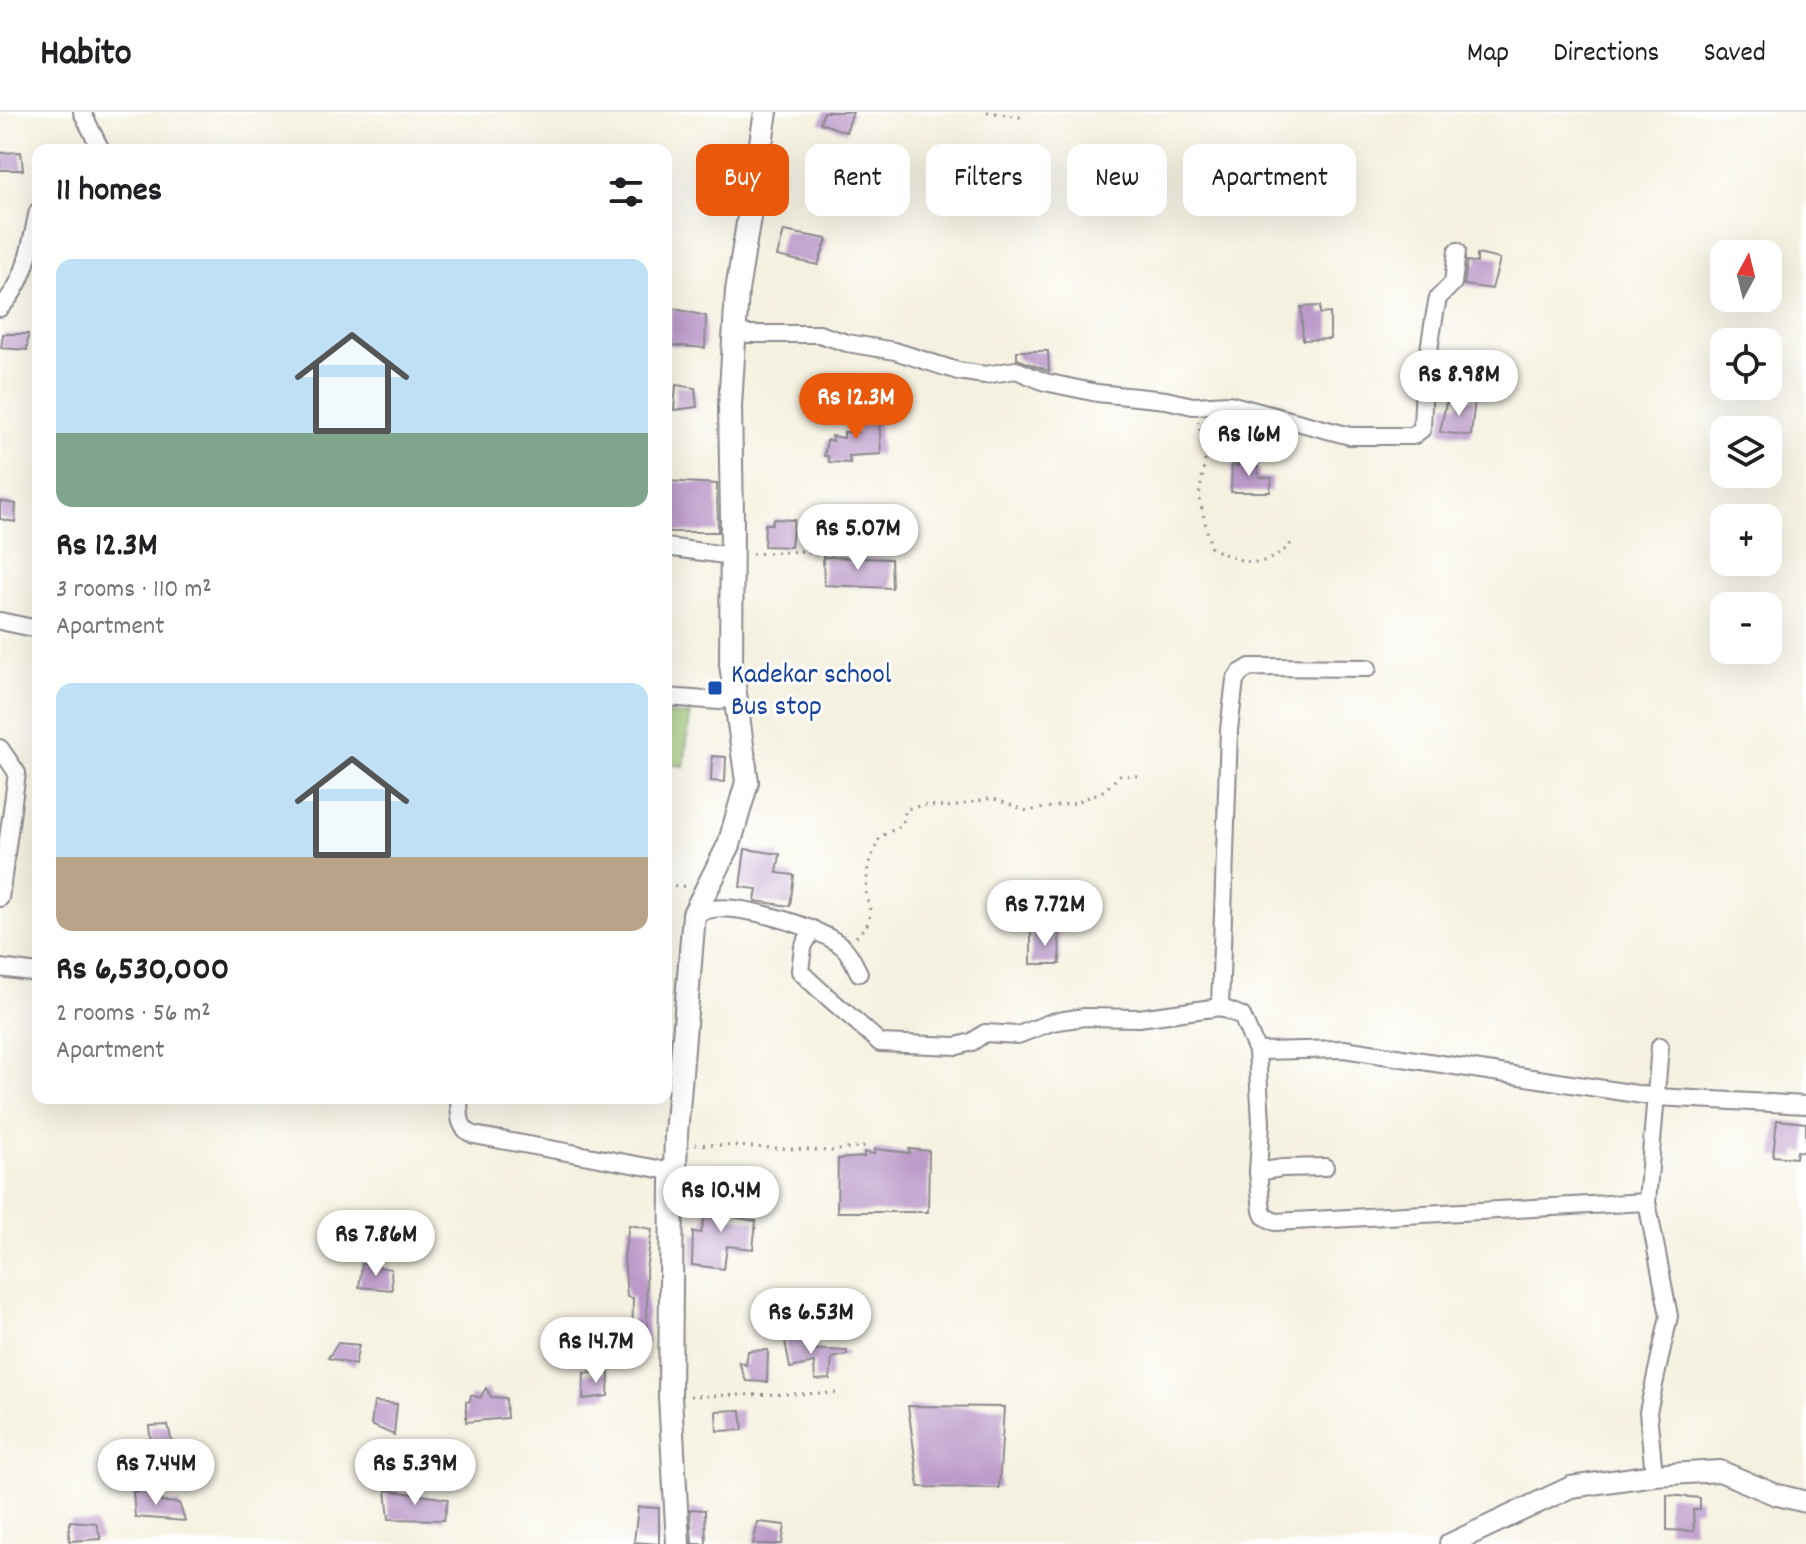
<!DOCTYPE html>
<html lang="en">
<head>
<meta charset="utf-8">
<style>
  body { margin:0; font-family:Dekko,sans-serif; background:#f6f6f6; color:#202124; height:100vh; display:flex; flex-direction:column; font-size:30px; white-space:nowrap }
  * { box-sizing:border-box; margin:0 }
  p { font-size:26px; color:#757577 }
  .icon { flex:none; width:44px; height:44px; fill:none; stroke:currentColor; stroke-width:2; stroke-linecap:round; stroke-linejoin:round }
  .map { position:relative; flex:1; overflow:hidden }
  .panel { position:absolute; left:32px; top:32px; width:640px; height:960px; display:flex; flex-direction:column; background:#fff; border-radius:16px; box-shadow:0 8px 32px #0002 }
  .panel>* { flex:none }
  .guide { position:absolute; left:696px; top:32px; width:760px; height:72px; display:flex; gap:16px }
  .needle { width:52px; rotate:7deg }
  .fabs { position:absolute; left:1710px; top:128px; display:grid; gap:16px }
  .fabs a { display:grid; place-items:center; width:72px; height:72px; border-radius:16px; background:#fff; box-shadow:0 8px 32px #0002; font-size:40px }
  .price { position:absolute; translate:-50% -68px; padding:0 18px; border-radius:28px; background:#fff; color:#222; font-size:26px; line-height:52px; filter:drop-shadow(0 2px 4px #0008) }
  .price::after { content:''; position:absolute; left:50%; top:48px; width:24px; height:18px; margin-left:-12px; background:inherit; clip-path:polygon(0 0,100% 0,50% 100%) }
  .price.current { background:#ea580c; color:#fff }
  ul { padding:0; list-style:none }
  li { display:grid; align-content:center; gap:16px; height:424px; padding:0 24px }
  li span { display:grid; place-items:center; height:248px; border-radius:16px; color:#555 }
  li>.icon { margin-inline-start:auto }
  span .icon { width:144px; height:144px; fill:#fffc; stroke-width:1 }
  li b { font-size:34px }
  h2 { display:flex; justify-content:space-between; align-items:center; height:96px; padding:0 24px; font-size:34px }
  .chip { padding:0 28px; border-radius:16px; background:#fff; box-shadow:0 8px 32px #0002; font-size:28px; line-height:72px }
  .chip.current { background:#ea580c; color:#fff }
  header { display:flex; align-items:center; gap:48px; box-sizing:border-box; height:112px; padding:0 40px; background:#fff; border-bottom:2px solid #e0e0e0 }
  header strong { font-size:38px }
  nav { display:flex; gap:44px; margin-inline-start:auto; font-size:28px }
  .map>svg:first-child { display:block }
</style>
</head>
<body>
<header>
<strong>Habito</strong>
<nav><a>Map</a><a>Directions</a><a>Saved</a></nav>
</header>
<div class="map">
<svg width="1806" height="1432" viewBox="0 0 1806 1432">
  <rect width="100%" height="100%" fill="#fff"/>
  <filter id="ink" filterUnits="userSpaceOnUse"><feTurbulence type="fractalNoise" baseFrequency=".0125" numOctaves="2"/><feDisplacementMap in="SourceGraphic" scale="16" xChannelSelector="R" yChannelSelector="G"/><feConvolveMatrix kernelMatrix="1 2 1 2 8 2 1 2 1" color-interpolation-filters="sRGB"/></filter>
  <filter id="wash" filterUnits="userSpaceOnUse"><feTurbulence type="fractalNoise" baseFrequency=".006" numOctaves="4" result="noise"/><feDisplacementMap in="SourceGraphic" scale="32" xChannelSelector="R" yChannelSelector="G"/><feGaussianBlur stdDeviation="1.8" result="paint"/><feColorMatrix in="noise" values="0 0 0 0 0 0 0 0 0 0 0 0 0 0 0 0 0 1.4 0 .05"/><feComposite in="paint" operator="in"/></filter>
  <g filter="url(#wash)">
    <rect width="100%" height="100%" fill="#f5f1e0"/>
    <path fill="#9bc673" stroke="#5e7457" stroke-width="2" d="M666,602L690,603L684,654L666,652Z"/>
    <g id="blocks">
      <g fill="#bb9ac9">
        <path d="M824,0H853L846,20L820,11Z"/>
        <path d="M21,40L23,58H0V41Z"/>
        <path d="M784,119L827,127L818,153L777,144Z"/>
        <path d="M1477,142L1500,147L1492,177L1464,173L1467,149L1477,151Z"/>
        <path d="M1320,194V202L1330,201V227L1303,228L1301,195Z"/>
        <path d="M671,196L706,204L705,236L668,233Z"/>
        <path d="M3,222H28L27,238L1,236Z"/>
        <path d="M1017,239H1048L1049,259L1017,247Z"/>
        <path d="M676,273L695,276L697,295L674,298Z"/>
        <path d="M1461,287H1475L1471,324L1440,320L1446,291L1459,293Z"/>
        <path d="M858,302H879L881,342L849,344L850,351L829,350L828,344H824L827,328L833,329L832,324L844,326V320H858Z"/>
        <path d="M1239,345L1253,348L1252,355H1258L1259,365L1272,366L1270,380H1231L1232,353L1238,354Z"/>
        <path d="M666,369L717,372L718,420H666Z"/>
        <path d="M0,389L16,392L15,410L0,407Z"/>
        <path d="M773,407L794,408L791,435L764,434L765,412H772Z"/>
        <path d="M823,445L891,447L892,476L824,473Z"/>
        <path d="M712,644L726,645L725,670L711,669Z"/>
        <path d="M745,737L780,742L777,761L794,763L790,794L755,789L757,777L740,775Z"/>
        <path d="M1059,819L1060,852H1031V820Z"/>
        <path d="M1777,1008L1806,1011V1040L1797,1039L1796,1046L1773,1044Z"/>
        <path d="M875,1037L910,1041L909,1037L929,1039L928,1100H837L838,1047L864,1045V1040L874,1042Z"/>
        <path d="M710,1083L732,1087V1105L756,1109L753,1137L727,1134L724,1157L692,1153L693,1120L701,1121Z"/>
        <path d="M629,1113L652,1117L646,1158L648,1232H632L633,1186L627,1185L624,1144Z"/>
        <path d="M362,1152L391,1157L392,1178L359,1175Z"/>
        <path d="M784,1223L807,1224L806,1237L847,1239V1243L832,1246L830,1267L815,1268L814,1251L790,1256Z"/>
        <path d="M338,1231L359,1233L355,1253L328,1246Z"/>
        <path d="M768,1238L767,1270L746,1269L739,1250L746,1253L748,1239Z"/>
        <path d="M584,1261H609L608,1284L583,1287Z"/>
        <path d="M486,1276L491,1285L506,1286L507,1306L466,1310V1290L470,1289L471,1283L480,1286Z"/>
        <path d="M374,1290L397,1292L394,1323L371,1313Z"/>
        <path d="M908,1294L1004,1295L999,1376L919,1375Z"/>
        <path d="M741,1298L743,1318L717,1319L716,1299Z"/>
        <path d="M168,1313L173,1335L152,1338L149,1314Z"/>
        <path d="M160,1377L161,1390L179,1391L185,1409L135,1405L133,1380Z"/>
        <path d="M386,1378L448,1387L444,1408L389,1407Z"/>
        <path d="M1667,1383L1700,1386V1398H1693L1694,1419L1667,1418Z"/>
        <path d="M638,1395L659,1396V1432L634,1430Z"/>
        <path d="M690,1397L705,1398L706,1432H692Z"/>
        <path d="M70,1409L96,1411L101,1427L69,1429Z"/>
        <path d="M758,1410L785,1413L782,1432H753Z"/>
      </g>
    </g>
  </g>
  <g filter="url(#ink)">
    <use href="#blocks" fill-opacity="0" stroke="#8c8a8e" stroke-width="2"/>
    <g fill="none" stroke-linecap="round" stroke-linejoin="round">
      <g stroke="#8c8a8e" stroke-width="20">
        <g id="minor">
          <path d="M82,0L101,38"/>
          <path d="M0,196C27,170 30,134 38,99"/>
          <path d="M735,220L749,222H819L847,231L895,239L958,259L985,263L1016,258L1045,270L1097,281L1166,288L1193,294L1229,292L1350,324H1413L1422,317L1424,268L1435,201L1438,186L1453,171L1457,139"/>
          <path d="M666,435L732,444"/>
          <path d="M0,509L38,517"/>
          <path d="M666,585L720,589L735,582"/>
          <path d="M0,636L17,661L0,786"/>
          <path d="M694,802C700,801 706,798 712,797C742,792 820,815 843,835C850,841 855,853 859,861"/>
          <path d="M813,817L803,835L800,859C825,885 854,906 880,931L957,934L972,930L985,921L1018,923L1052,910L1084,905L1139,906L1220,895L1242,904L1257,939L1261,1011L1258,1060L1282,1056L1325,1055"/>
          <path d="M0,856L38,861"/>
          <path d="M1220,895L1229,618L1235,568L1240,561L1250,555L1368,556"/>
          <path d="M1257,939L1344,937L1656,985L1806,993"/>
          <path d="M459,986C460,1002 457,1016 474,1023L675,1060"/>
          <path d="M1258,1060L1262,1099L1264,1104L1275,1110L1647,1090"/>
          <path d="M1654,1363L1648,1300L1669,1204L1647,1090L1660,934"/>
        </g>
      </g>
      <g stroke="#8c8a8e" stroke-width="24">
        <path id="tertiary" d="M1450,1432L1571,1375L1654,1363L1720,1359L1774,1382L1806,1390"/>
      </g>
      <g stroke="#8c8a8e" stroke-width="26">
        <path id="secondary" d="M678,1432L670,1284L672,1069L675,1060L676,1022L694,802L729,733L747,670L731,552L732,406L730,294L737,179L766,0"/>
      </g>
      <g stroke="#8c8a8e" stroke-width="3" stroke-dasharray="2 6" stroke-linecap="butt">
        <path d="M987,0L1025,6"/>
        <path d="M1198,309L1206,343L1199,384L1211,436C1246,453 1267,459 1294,428"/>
        <path d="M752,442L804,439L823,445L856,437L883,440"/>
        <path d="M666,775L687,774"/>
        <path d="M856,825L869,810L870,798L866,780L868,753L880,725L902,713L906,697L924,693L952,695L992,686L1027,699L1075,691L1105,678L1120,663L1142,664"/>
        <path d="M695,1032L831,1039L866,1034"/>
        <path d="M690,1284L836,1281"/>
      </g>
      <use href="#minor" stroke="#fff" stroke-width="16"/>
      <use href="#tertiary" stroke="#fff" stroke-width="20"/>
      <use href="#secondary" stroke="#fff" stroke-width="22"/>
    </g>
  </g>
  <rect fill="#1a4fb4" stroke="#fff" stroke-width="3" x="707" y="568" width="16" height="16" rx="4"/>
  <g text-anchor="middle" stroke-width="6" stroke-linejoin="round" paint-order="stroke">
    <g font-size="28" fill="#164399" stroke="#fff" text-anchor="start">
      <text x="731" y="570">Kadekar school<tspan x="731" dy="32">Bus stop</tspan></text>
    </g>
  </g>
</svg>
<div class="fabs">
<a><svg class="needle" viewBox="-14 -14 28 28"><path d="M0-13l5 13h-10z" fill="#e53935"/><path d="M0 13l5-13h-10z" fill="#757577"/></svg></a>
<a><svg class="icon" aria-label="locate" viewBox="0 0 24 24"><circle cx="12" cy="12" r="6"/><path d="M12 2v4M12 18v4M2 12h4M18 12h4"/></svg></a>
<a><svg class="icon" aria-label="layers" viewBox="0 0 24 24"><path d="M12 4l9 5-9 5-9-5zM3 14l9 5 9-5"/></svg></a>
<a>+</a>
<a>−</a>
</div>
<b class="price" style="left:1459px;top:306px">Rs 8.98M</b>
<b class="price current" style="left:856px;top:329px">Rs 12.3M</b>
<b class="price" style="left:1249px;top:366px">Rs 16M</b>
<b class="price" style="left:858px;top:460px">Rs 5.07M</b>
<b class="price" style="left:1045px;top:836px">Rs 7.72M</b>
<b class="price" style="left:721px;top:1122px">Rs 10.4M</b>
<b class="price" style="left:376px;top:1166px">Rs 7.86M</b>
<b class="price" style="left:811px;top:1244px">Rs 6.53M</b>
<b class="price" style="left:596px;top:1273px">Rs 14.7M</b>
<b class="price" style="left:156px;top:1395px">Rs 7.44M</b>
<b class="price" style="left:415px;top:1395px">Rs 5.39M</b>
<div class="guide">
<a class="chip current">Buy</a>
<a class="chip">Rent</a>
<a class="chip">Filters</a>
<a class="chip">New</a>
<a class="chip">Apartment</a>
</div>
<section class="panel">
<h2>11 homes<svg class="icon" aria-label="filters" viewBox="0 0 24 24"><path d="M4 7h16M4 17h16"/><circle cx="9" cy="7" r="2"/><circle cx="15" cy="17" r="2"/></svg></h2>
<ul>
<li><span style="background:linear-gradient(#bfe0f5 70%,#7fa58c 0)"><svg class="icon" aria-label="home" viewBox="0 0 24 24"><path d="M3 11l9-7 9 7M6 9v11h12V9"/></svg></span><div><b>Rs 12.3M</b><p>3 rooms · 110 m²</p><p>Apartment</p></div></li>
<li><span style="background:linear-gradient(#bfe0f5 70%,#b9a48a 0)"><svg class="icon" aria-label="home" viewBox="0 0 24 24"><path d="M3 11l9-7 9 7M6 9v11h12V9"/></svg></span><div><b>Rs 6,530,000</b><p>2 rooms · 56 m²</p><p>Apartment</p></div></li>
</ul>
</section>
</div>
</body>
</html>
